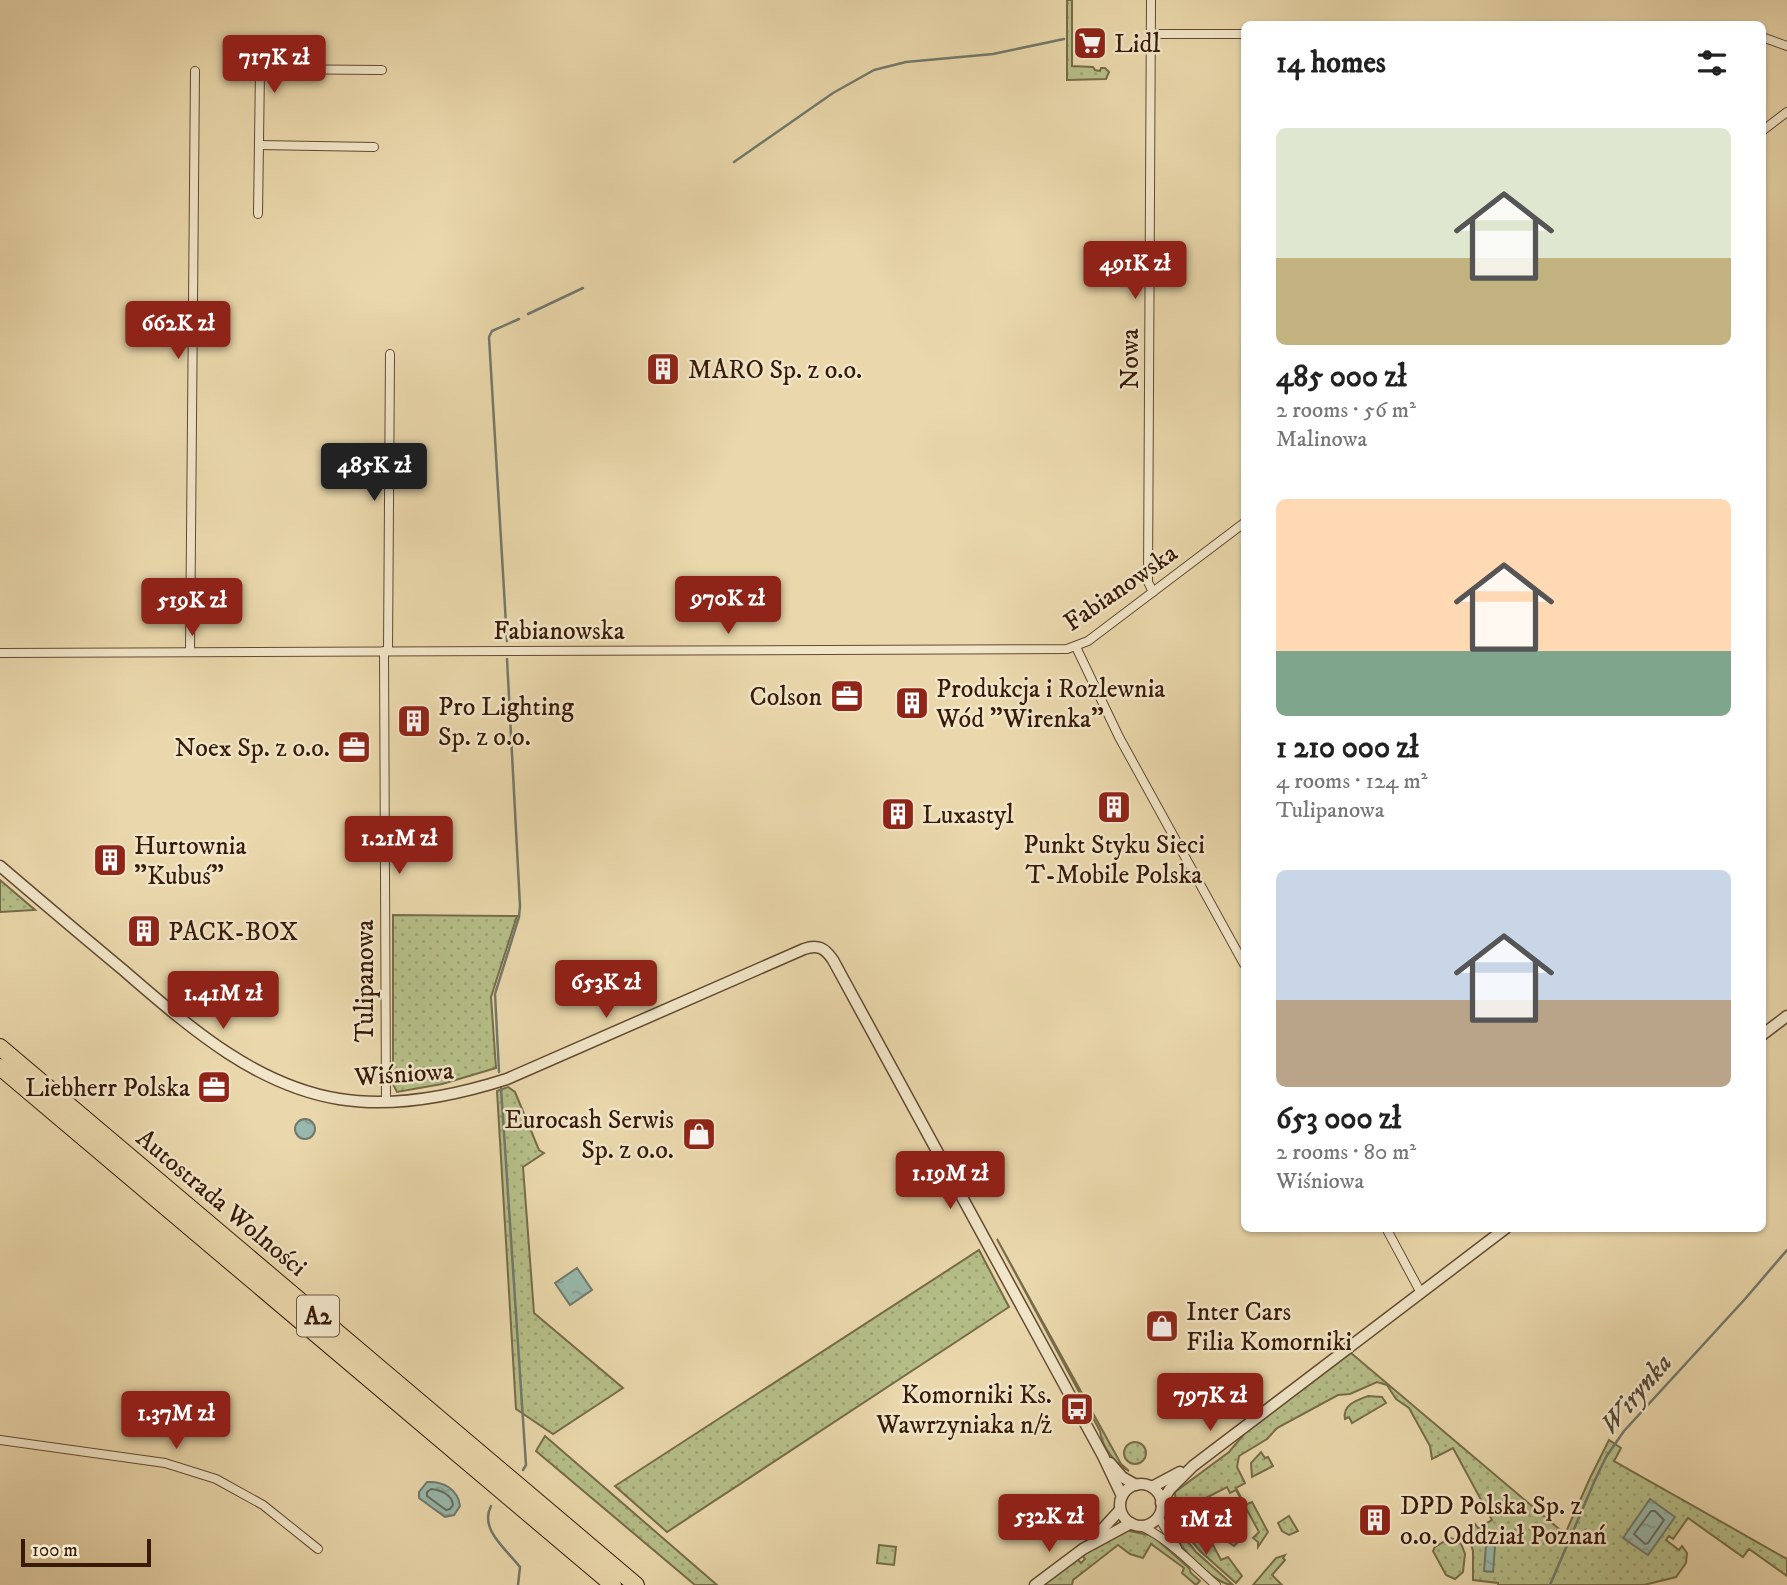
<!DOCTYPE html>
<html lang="en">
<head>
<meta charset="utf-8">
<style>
  body { margin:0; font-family:"IM FELL DW Pica",serif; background:#f2f2f2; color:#222; height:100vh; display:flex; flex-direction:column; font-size:26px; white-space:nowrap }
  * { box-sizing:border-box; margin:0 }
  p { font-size:23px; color:#767676 }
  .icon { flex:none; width:38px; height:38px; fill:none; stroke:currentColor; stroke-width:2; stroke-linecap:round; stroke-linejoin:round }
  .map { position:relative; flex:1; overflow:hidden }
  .sheet { position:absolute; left:1241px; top:21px; width:525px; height:1211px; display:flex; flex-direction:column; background:#fff; border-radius:10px; box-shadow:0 2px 5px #0004 }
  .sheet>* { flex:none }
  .scale { position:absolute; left:21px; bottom:18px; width:130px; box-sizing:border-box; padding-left:7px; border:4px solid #381a09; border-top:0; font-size:19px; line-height:24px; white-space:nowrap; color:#381a09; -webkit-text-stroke:5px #f1e6c9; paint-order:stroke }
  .price { position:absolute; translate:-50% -60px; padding:0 16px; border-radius:7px; background:#8f2418; color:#fff; font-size:23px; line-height:46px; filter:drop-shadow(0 2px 4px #0008) }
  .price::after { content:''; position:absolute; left:50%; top:42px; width:21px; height:16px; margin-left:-10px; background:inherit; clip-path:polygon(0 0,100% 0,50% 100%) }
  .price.current { background:#222; color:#fff }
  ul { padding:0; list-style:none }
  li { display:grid; align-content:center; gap:14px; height:371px; padding:0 35px }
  li span { display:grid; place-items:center; height:217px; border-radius:10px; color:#555 }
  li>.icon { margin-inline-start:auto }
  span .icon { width:126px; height:126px; fill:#fffc; stroke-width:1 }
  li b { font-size:30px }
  h2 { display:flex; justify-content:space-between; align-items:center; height:84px; padding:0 35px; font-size:30px }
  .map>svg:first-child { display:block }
</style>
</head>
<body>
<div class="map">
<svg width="1787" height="1585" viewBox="0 0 1787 1585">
  <defs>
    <pattern id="green-dots" width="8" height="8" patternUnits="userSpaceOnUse" patternTransform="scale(1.75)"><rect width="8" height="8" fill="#b6bf89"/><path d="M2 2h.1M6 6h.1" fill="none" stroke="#9da475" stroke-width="1.8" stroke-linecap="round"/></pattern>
    <pattern id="water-ripples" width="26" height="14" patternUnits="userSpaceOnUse" patternTransform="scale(1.75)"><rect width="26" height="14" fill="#98b9ad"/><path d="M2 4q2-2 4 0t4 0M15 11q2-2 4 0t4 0" fill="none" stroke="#849e94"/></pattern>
  </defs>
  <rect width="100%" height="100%" fill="#ead8ac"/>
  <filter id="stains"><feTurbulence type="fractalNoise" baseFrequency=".00286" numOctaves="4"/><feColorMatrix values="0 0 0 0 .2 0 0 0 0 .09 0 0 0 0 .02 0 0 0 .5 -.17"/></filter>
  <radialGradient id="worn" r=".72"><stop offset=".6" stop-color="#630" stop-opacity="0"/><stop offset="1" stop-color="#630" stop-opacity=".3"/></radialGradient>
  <g fill="url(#green-dots)" stroke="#776c49" stroke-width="2">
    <path d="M1067,0H1072V66L1093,67L1095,70L1100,71L1101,68H1105L1109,72L1106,79L1067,80Z"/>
    <path d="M0,880L35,910L0,912Z"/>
    <path d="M393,915L517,916L491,997L496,1068L442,1084L397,1092L393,1084Z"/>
    <path d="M508,1087L515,1092L539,1150L544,1153L523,1167L534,1313L623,1388L553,1434L516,1409L497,1091Z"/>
    <path d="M997,1239L1121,1464L1129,1471C1116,1465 1102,1447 1100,1431Z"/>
    <path d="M979,1250L1009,1307L667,1532L615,1486Z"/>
    <path d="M1351,1353L1565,1534L1590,1478L1609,1440L1621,1448L1614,1461L1787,1559V1576L1749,1549L1743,1557L1688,1518L1673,1539L1669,1536L1666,1540L1679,1550L1682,1546L1687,1553L1686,1563L1676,1577L1644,1585H1498V1583L1473,1580V1551L1467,1531L1475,1524L1478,1528L1492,1520L1453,1448L1432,1459L1430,1446L1409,1408L1396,1399L1387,1385L1377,1382L1350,1394L1338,1395L1277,1428L1267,1439L1239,1456L1237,1467L1245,1483L1236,1488L1245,1505L1252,1502L1268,1532L1258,1547V1542L1253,1538L1259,1532L1236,1490L1230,1493L1227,1487L1198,1502L1201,1508L1195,1511L1221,1560L1228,1557L1242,1576L1236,1583L1200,1551L1177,1524L1175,1492L1229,1452L1245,1433Z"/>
    <path d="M1368,1396L1382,1397L1386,1403L1352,1423L1349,1417L1345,1419C1342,1405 1357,1400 1368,1396Z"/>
    <path d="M545,1436L717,1585H695L536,1451Z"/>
    <circle cx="1135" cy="1453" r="11"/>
    <path d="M1261,1452L1265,1458L1268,1457L1273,1466L1252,1477L1251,1463Z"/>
    <path d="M1170,1495L1174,1501V1525L1196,1552L1233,1585C1214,1585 1172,1541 1167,1522C1165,1515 1167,1502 1170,1495Z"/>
    <path d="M1222,1507H1227L1230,1511L1224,1514L1235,1534L1242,1532L1241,1539L1234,1546L1228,1542L1234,1538L1222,1516L1216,1518L1215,1512Z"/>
    <path d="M1289,1516L1298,1531L1289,1535L1282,1531L1278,1523Z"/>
    <path d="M1125,1530L1153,1536L1189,1568L1191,1573L1200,1581L1196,1585L1182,1573L1184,1568L1151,1544L1143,1558L1130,1554L1118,1545L1073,1580L1072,1585H1042L1077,1559L1081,1563L1085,1559L1082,1555Z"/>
    <path d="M1450,1538L1460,1541L1465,1554L1463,1572L1455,1579L1446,1575L1433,1551L1435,1547Z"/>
    <path d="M879,1545L896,1547L894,1565L877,1563Z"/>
    <path d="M1285,1555L1283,1558L1285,1560L1272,1575L1282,1585H1253L1276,1558Z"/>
  </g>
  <g fill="url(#water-ripples)" stroke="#72796b" stroke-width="2">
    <circle cx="305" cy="1129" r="10"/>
    <path d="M577,1268L592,1290L570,1305L555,1283Z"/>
    <path d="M427,1482C443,1481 458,1489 460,1506L454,1515L445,1517L419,1498V1492Z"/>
    <path d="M1650,1499L1675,1517L1648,1555L1623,1538Z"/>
    <path d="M1486,1545L1495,1546L1493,1572L1484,1571Z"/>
  </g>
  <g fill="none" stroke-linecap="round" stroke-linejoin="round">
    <g stroke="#686a5b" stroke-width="2">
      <path d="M431,1489C440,1490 452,1494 453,1505L450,1509L446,1510L427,1496V1492Z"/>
      <path d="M1651,1511H1655L1664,1520L1648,1543L1645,1544L1634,1534Z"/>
    </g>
    <g stroke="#72796b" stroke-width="2.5">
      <path d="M734,162L833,93L874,70L906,62L993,54L1064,39"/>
      <path d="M528,314L583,288"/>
      <path d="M507,641L489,337L492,331L519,319"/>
      <path d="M499,1072L495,994L519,917L520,906L507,659"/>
      <path d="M501,1088L526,1465L523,1470"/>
      <path d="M491,1506C479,1529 506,1549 520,1567L518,1585"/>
      <path d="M1550,1585L1595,1480L1606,1457L1624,1431L1745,1299L1787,1250"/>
    </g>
    <g stroke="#644a32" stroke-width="10">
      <g id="minor">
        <path d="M1151,0L1148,582L1153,592"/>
        <path d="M1151,34H1244"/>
        <path d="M1762,37L1787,46"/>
        <path d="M1762,131L1787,112"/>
        <path d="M259,145L374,147"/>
        <path d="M258,214L260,69L382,70"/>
        <path d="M1076,647L1119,737L1244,964"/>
        <path d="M384,651L386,1102"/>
        <path d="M388,651L390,354"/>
        <path d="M190,652L195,71"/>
        <path d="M0,653L1067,649L1088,641L1244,523"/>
        <path d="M1386,1228L1421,1293"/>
        <path d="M0,1440L165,1463L216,1479L263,1505L318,1549"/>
        <path d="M1158,1516L1177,1548"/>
        <path d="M1141,1526C1170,1540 1192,1564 1216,1585"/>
      </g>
    </g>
    <g stroke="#644a32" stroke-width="13">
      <g id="tertiary">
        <path d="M0,866C41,901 81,935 122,969C186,1024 253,1085 339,1099C394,1108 454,1096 507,1079L804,949C818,944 825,948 833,960L1103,1456L1122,1496"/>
        <path d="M1762,1035L1787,1016"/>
        <path d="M1110,1463L1122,1477L1136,1485"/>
        <circle cx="1141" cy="1505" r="21"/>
        <path d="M1152,1487L1180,1472"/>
        <path d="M1161,1503L1170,1489L1193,1466L1506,1228"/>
        <path d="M1096,1536L1120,1510"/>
        <path d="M1035,1585L1083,1549L1131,1523"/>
      </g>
    </g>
    <g stroke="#381a09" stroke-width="18">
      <g id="motorway">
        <path d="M0,1047L636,1585"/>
        <path d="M0,1067L613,1585"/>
      </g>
    </g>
    <use href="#minor" stroke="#f1e6c9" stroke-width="8"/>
    <use href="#tertiary" stroke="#f1e6c9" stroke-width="10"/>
    <use href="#motorway" stroke="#ead8ac" stroke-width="16"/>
  </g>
  <defs>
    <g id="supermarket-square" transform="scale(1.75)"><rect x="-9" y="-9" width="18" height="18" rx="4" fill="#8f2418" stroke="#f1e6c9"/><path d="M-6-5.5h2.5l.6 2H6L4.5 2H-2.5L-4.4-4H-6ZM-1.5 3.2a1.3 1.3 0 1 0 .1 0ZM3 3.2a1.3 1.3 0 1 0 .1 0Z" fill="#fff"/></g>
    <g id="building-square" transform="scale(1.75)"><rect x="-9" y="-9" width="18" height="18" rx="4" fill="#8f2418" stroke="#f1e6c9"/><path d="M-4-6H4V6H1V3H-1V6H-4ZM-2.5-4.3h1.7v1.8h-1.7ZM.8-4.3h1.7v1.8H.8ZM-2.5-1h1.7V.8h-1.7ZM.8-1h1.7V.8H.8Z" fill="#fff"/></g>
    <g id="office-square" transform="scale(1.75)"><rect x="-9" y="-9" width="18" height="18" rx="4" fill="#8f2418" stroke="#f1e6c9"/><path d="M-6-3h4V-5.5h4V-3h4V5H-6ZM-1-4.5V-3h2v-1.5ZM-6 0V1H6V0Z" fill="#fff"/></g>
    <g id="shop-square" transform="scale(1.75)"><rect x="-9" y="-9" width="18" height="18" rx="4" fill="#8f2418" stroke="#f1e6c9"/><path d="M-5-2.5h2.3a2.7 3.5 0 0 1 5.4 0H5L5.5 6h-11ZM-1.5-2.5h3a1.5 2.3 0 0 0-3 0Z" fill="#fff"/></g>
    <g id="bus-square" transform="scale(1.75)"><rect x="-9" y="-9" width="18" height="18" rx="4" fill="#8f2418" stroke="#f1e6c9"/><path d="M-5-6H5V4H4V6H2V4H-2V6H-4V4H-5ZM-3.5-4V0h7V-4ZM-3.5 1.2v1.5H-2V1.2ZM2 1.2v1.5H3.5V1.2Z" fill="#fff"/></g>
  </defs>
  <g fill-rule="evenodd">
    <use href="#supermarket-square" x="1090" y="43"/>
    <use href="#building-square" x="663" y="369"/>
    <use href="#office-square" x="847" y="696"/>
    <use href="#building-square" x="912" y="703"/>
    <use href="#building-square" x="414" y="721"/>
    <use href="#office-square" x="354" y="747"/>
    <use href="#building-square" x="1114" y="807"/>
    <use href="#building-square" x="898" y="814"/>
    <use href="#building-square" x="110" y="860"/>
    <use href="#building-square" x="144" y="931"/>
    <use href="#office-square" x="214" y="1087"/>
    <use href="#shop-square" x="699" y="1134"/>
    <use href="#shop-square" x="1162" y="1326"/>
    <use href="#bus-square" x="1077" y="1409"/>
    <use href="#building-square" x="1375" y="1520"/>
  </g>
  <g text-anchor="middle" stroke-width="5" stroke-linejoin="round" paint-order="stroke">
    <rect fill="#f1e6c9" stroke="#705743" stroke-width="2" x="297" y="1295.5" width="42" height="41" rx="5"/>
    <g font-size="24" font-weight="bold" fill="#381a09">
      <text x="318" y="1324">A2</text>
    </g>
    <g font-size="26" fill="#381a09" stroke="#f1e6c9" text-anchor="start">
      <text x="1114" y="52">Lidl</text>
      <text x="688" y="378">MARO Sp. z o.o.</text>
      <text x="936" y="697">Produkcja i Rozlewnia<tspan x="936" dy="30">Wód "Wirenka"</tspan></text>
      <text x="822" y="705" text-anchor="end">Colson</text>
      <text x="438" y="715">Pro Lighting<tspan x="438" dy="30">Sp. z o.o.</tspan></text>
      <text x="330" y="756" text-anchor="end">Noex Sp. z o.o.</text>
      <text x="922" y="823">Luxastyl</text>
      <text x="1114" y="853" text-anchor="middle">Punkt Styku Sieci<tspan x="1114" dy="30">T-Mobile Polska</tspan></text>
      <text x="134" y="854">Hurtownia<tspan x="134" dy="30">"Kubuś"</tspan></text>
      <text x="168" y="940">PACK-BOX</text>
      <text x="190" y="1096" text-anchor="end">Liebherr Polska</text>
      <text x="674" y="1128" text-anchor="end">Eurocash Serwis<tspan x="674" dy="30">Sp. z o.o.</tspan></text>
      <text x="1186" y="1320">Inter Cars<tspan x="1186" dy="30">Filia Komorniki</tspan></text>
      <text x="1052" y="1403" text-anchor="end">Komorniki Ks.<tspan x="1052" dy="30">Wawrzyniaka n/ż</tspan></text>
      <text x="1400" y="1514">DPD Polska Sp. z<tspan x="1400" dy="30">o.o. Oddział Poznań</tspan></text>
    </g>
    <g font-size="26" fill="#381a09" stroke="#f1e6c9">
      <text transform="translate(1129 359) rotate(-90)" y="9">Nowa</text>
      <text transform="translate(1120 587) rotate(-35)" y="9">Fabianowska</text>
      <text x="559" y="639">Fabianowska</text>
      <text transform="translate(364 981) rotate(-90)" y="9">Tulipanowa</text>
      <text transform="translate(404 1073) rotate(-4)" y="9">Wiśniowa</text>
      <text transform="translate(222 1202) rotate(40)" y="9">Autostrada Wolności</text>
    </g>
    <g font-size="28" font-style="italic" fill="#554a3a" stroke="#f1e6c9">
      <text transform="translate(1635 1393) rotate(-50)" y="10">Wirynka</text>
    </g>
  </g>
  <rect width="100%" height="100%" filter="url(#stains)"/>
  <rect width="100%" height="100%" fill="url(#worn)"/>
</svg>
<div class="scale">100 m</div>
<b class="price" style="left:274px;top:95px">717K zł</b>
<b class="price" style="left:1135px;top:301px">491K zł</b>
<b class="price" style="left:178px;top:361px">662K zł</b>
<b class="price current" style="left:374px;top:503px">485K zł</b>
<b class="price" style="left:728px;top:636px">970K zł</b>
<b class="price" style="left:192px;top:638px">519K zł</b>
<b class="price" style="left:399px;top:876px">1.21M zł</b>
<b class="price" style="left:606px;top:1020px">653K zł</b>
<b class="price" style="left:223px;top:1031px">1.41M zł</b>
<b class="price" style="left:950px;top:1211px">1.19M zł</b>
<b class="price" style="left:1210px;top:1433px">797K zł</b>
<b class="price" style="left:176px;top:1451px">1.37M zł</b>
<b class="price" style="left:1049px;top:1554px">532K zł</b>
<b class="price" style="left:1206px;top:1557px">1M zł</b>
<section class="sheet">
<h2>14 homes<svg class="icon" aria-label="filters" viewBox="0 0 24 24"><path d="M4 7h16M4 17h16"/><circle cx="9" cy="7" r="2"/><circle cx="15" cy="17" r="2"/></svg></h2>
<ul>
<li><span style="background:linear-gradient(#dfe7d0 60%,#c2b280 0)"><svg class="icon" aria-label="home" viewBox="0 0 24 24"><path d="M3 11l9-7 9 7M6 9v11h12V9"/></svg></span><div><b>485 000 zł</b><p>2 rooms · 56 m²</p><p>Malinowa</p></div></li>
<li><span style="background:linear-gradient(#ffd9b3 70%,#7fa58c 0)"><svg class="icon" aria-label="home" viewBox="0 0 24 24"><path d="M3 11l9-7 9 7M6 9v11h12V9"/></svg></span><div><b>1 210 000 zł</b><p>4 rooms · 124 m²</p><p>Tulipanowa</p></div></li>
<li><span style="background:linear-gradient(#c9d6e8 60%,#b9a48a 0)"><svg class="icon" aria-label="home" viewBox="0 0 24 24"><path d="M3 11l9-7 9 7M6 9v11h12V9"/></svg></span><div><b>653 000 zł</b><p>2 rooms · 80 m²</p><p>Wiśniowa</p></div></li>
</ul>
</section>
</div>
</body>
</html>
